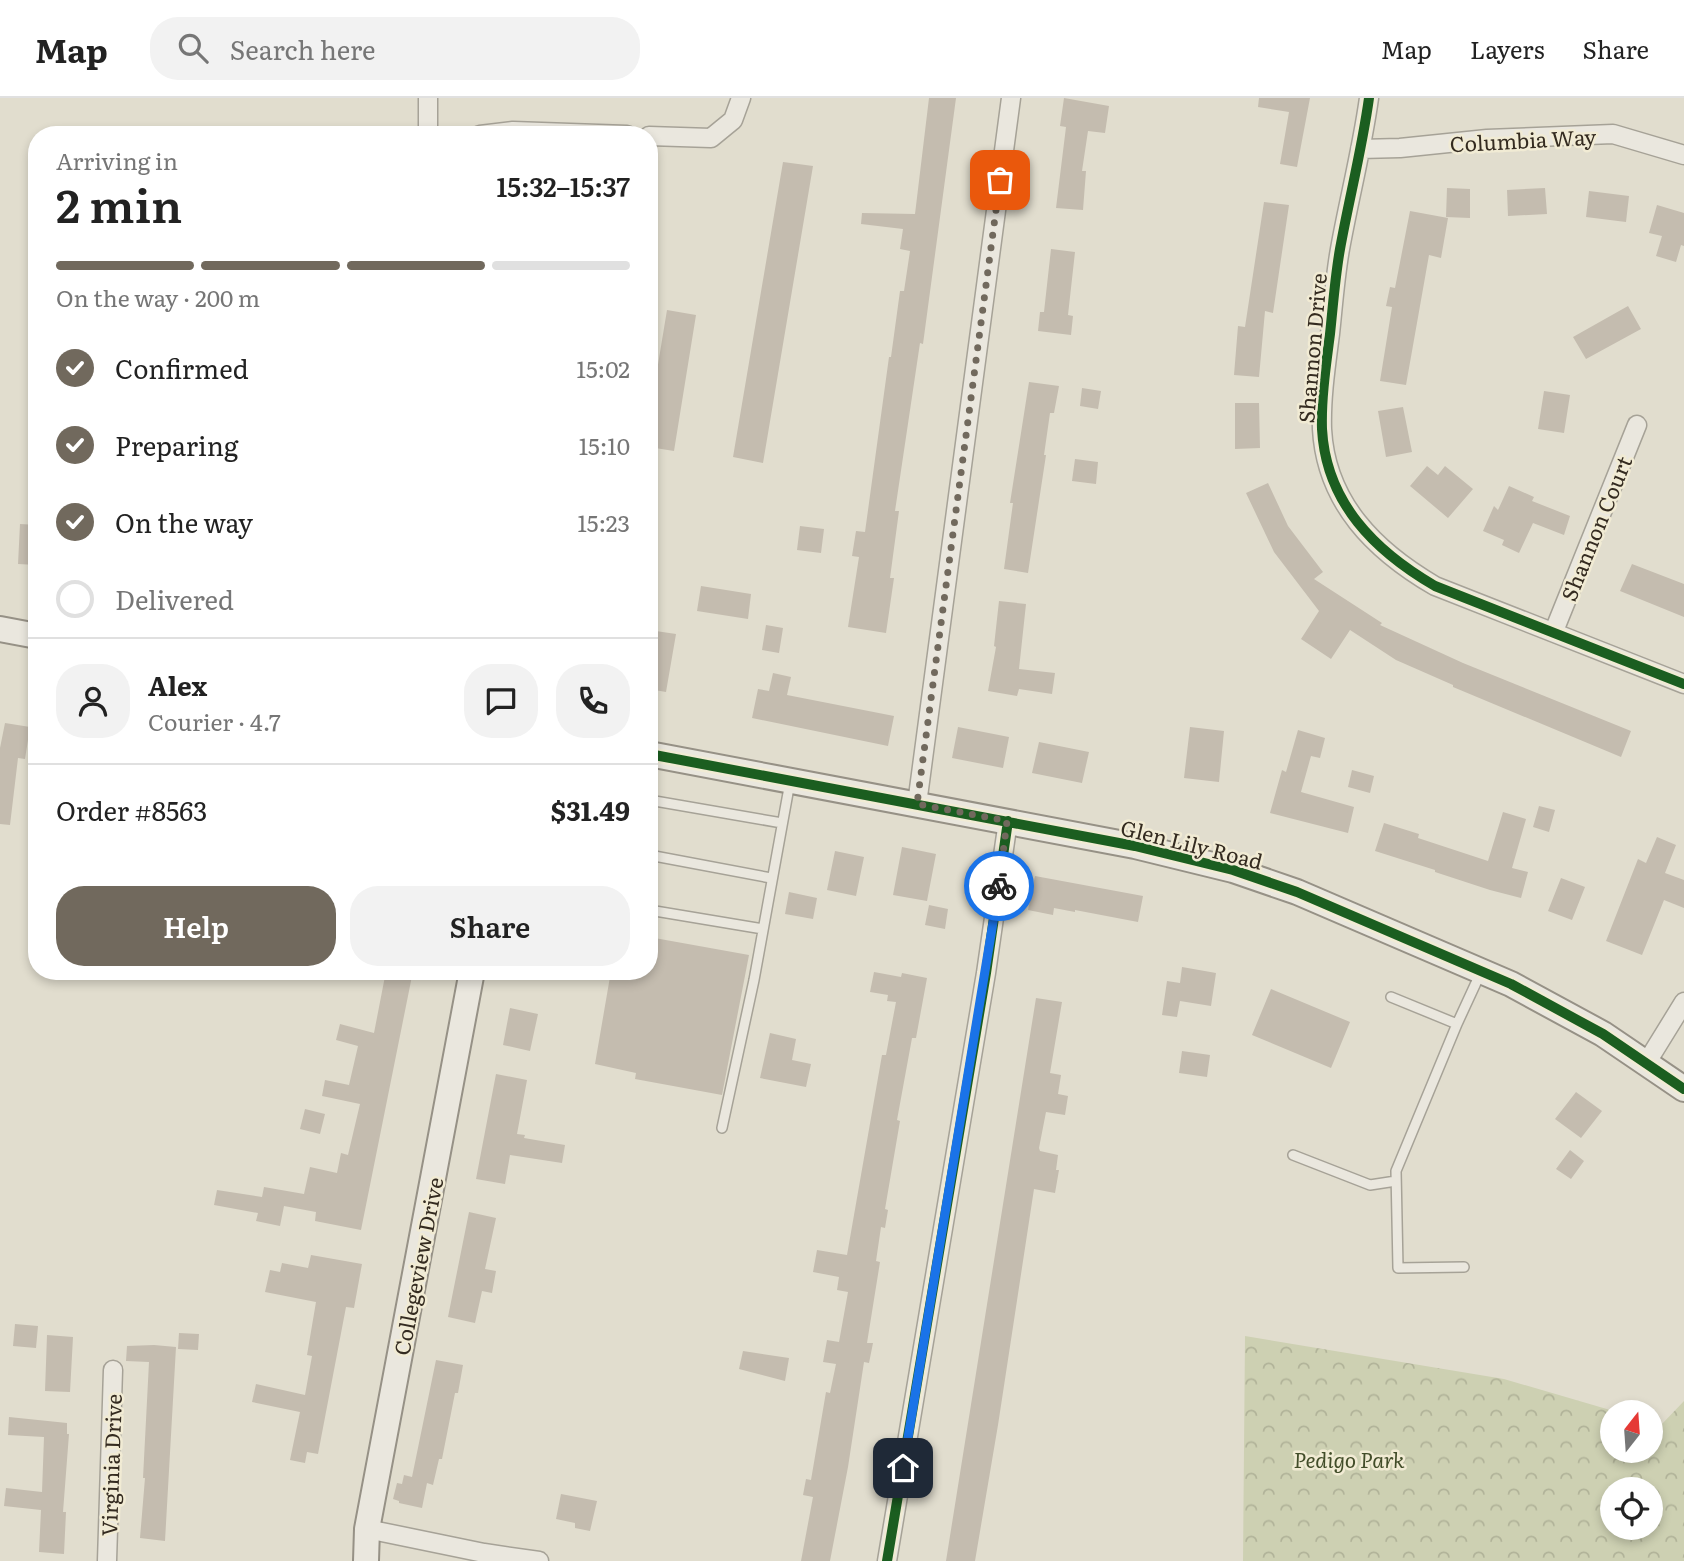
<!DOCTYPE html>
<html lang="en">
<head>
<meta charset="utf-8">
<style>
	:root { --surface:#fff; --page:#f2f2f2; --text:#222; --muted:#767676; --line:#e0e0e0; --accent:#71695d }
	body { margin:0; font-family:Literata,serif; background:var(--page); color:var(--text); height:100vh; display:flex; flex-direction:column; font-size:26px; white-space:nowrap }
	* { box-sizing:border-box; margin:0 }
	p { font-size:23px; color:var(--muted) }
	.icon { flex:none; width:38px; height:38px; fill:none; stroke:currentColor; stroke-width:2; stroke-linecap:round; stroke-linejoin:round }
	.map { position:relative; flex:1; overflow:hidden }
	.drawer { position:absolute; left:28px; top:28px; width:630px; height:854px; display:flex; flex-direction:column; background:var(--surface); border-radius:28px; box-shadow:0 4px 10px #0003 }
	.drawer>* { flex:none }
	.needle { width:46px; rotate:17deg }
	.tools { position:absolute; left:1600px; top:1302px; display:grid; gap:14px }
	.tools a { display:grid; place-items:center; width:63px; height:63px; border-radius:50%; background:var(--surface); box-shadow:0 4px 10px #0003; font-size:35px }
	.pin { position:absolute; display:grid; place-items:center; width:60px; height:60px; color:#fff; margin:-30px; border-radius:14px; box-shadow:0 4px 10px #0006 }
	.courier { position:absolute; display:grid; place-items:center; width:70px; height:70px; margin:-35px; border:5px solid #1a73e8; border-radius:50%; background:#fff; color:#222; box-shadow:0 2px 9px #0007 }
	.overview em { font-style:normal; font-weight:600 }
	.overview div { display:flex; flex-direction:column-reverse }
	.overview { display:flex; align-items:center; justify-content:space-between; height:119px; padding:0 28px }
	h1 { font-size:46px; font-weight:600; line-height:52px }
	.bar { display:grid; grid-template-columns:repeat(4,1fr); gap:10px 7px; align-content:center; height:84px; padding:0 28px }
	.bar i { height:9px; border-radius:5px; background:var(--line) }
	.bar .active { background:var(--accent) }
	.bar p { grid-column:span 4 }
	.line { display:flex; align-items:center; gap:18px; padding:0 28px; border-top:2px solid var(--line) }
	.line div { flex:1 }
	.round { display:grid; place-items:center; flex:none; width:74px; height:74px; border-radius:28px; background:var(--page) }
	ol { padding:0 28px; list-style:none }
	li { display:flex; align-items:center; gap:21px; height:77px }
	li p { margin-inline-start:auto }
	li .icon { padding:7px; border-radius:50%; background:var(--accent); color:#fff; stroke-width:4 }
	li:last-child { color:var(--muted) }
	li i { width:38px; height:38px; border:4px solid var(--line); border-radius:50% }
	.button { display:flex; gap:14px; margin-top:auto; padding:14px 28px }
	.button a { flex:1; height:80px; border-radius:28px; background:var(--accent); color:#fff; font-size:28px; font-weight:600; line-height:80px; text-align:center }
	.button a+a { background:var(--page); color:var(--text) }
	header { display:flex; align-items:center; gap:42px; box-sizing:border-box; height:98px; padding:0 35px; background:var(--surface); border-bottom:2px solid var(--line) }
	header strong { font-size:33px }
	nav { display:flex; gap:38px; margin-inline-start:auto; font-size:24px }
	.search { width:490px; height:63px; background:var(--page); display:flex; align-items:center; gap:18px; box-sizing:border-box; padding:0 24px; border-radius:28px; color:var(--muted); font-size:26px }
	.map>svg:first-child { display:block }
	.park { fill:url(#park-crowns); fill-rule:evenodd }
	.building { fill:#c4bcaf }
	.lines { fill:none; stroke-linecap:round; stroke-linejoin:round }
	.lane-casing { stroke:#a6a297; stroke-width:12 }
	.street-casing { stroke:#a6a297; stroke-width:21 }
	.secondary-casing { stroke:#969186; stroke-width:28 }
	.lane { stroke:#eae7de; stroke-width:9 }
	.street { stroke:#eae7de; stroke-width:18 }
	.secondary { stroke:#eae7de; stroke-width:24 }
	.cycleway-casing { stroke:#f1ebd4; stroke-width:15 }
	.cycleway { stroke:#1b5e20; stroke-width:10 }
	.done { stroke:#71695d; stroke-width:7; stroke-dasharray:0 12.6 }
	.route { stroke:#1a73e8; stroke-width:9 }
	.labels { text-anchor:middle; dominant-baseline:central; stroke-width:5; stroke-linejoin:round; paint-order:stroke }
	.street-label { font-size:21px; fill:#342b20; stroke:#f1ebd4 }
	.park-label { font-size:21px; font-style:italic; fill:#424d29; stroke:#f1ebd4 }
</style>
</head>
<body>
<header>
<strong>Map</strong>
<div class="search"><svg class="icon" aria-label="search" viewBox="0 0 24 24"><circle cx="10" cy="10" r="6"/><path d="M15 15l6 6"/></svg>Search here</div>
<nav><a>Map</a><a>Layers</a><a>Share</a></nav>
</header>
<div class="map">
<svg width="1684" height="1463" viewBox="0 0 1684 1463">
	<defs>
		<pattern id="park-crowns" width="20" height="18" patternUnits="userSpaceOnUse" patternTransform="scale(1.75)"><rect width="20" height="18" fill="#cdd0b2"/><path d="M2 6a3 3 0 1 1 6 0M12 15a3 3 0 1 1 6 0" fill="none" stroke="#b1b399"/></pattern>
	</defs>
	<rect width="100%" height="100%" fill="#e1ddce"/>
	<path class="park" d="M1245,1238L1504,1281L1617,1314H1612V1353H1650V1324L1661,1327L1684,1303V1463H1243ZM1612,1391H1650V1430H1612Z"/>
	<path class="building" d="M929,0H956L923,246L920,245L895,413H899L890,480H894L886,535L848,529L859,459L852,458L856,433L865,434L889,259H891L900,193H904L910,153L900,151L903,131L861,126L862,115L915,116Z
		M1064,0L1109,8L1105,35L1088,33L1082,73H1086L1083,112L1056,110L1066,29L1060,28Z
		M1259,0H1310L1297,69L1280,66L1289,14L1258,9Z
		M783,64L813,68L763,365L733,359Z
		M1447,90L1470,91V120L1446,119Z
		M1545,90L1547,116L1508,118L1507,92Z
		M1589,93L1629,98L1626,124L1586,119Z
		M1264,104L1289,107L1273,215L1265,213L1259,279L1234,277L1238,228L1245,229Z
		M1657,107L1684,115V148L1681,147L1676,164L1656,158L1662,138L1649,135Z
		M1410,113L1448,120L1441,160L1429,157L1406,287L1380,283L1392,209L1386,208L1390,189L1395,190Z
		M1051,151L1075,154L1068,217L1073,218L1071,237L1038,233L1040,214H1044Z
		M1628,208L1641,231L1586,261L1573,239Z
		M667,212L696,217L674,353L649,349V321Z
		M1029,284L1059,288L1054,315H1050L1044,357H1046L1028,475L1004,471L1013,405H1010Z
		M1082,290L1101,293L1098,311L1080,308Z
		M1544,293L1570,297L1564,335L1538,331Z
		M1235,305H1259L1260,350L1235,351Z
		M1403,309L1412,354L1386,359L1378,313Z
		M1075,361L1098,364L1096,386L1072,383Z
		M1427,368L1438,377L1445,368L1473,391L1448,420L1410,388Z
		M1268,385L1288,428L1323,474L1314,481L1382,525L1380,527L1463,565L1631,633L1621,659L1453,589V587L1396,562L1350,532L1331,561L1301,541L1319,513L1274,454L1246,395Z
		M1509,388L1534,399L1532,403L1570,418L1564,437L1533,425L1519,455L1502,447L1504,442L1483,433L1494,408L1498,412Z
		M20,426L37,427V467L18,466Z
		M800,428L824,431L821,455L797,452Z
		M1632,466L1684,486V519L1620,493Z
		M701,488L751,496L748,521L697,513Z
		M999,503L1026,506L1019,571L1055,575L1052,596L1019,591L1017,598L988,593L996,549L994,548Z
		M766,527L783,530L779,555L762,552Z
		M649,532L676,536L666,594L649,591Z
		M773,575L791,579L787,597L894,618L888,648L752,620L758,591L769,593Z
		M5,625L30,629L25,661L18,660L10,727L0,726V650Z
		M958,629L1009,639L1003,670L952,660Z
		M1190,629L1224,633L1219,684L1184,680Z
		M1298,632L1325,640L1320,660L1311,658L1301,694L1354,709L1348,735L1270,715L1282,672L1286,674Z
		M1039,644L1089,654L1082,685L1032,675Z
		M1352,672L1374,678L1370,695L1348,689Z
		M1539,708L1555,712L1549,734L1533,729Z
		M1503,714L1526,721L1512,770L1528,774L1521,800L1490,792L1435,774V772L1375,753L1384,725L1419,736L1418,740L1488,763Z
		M1657,739L1676,747L1665,775L1684,782V810L1664,802L1642,857L1606,843L1638,761L1646,765Z
		M902,749L936,756L927,803L893,797Z
		M835,753L864,759L856,798L827,792Z
		M1035,778L1143,798L1138,824L1075,812V814L1054,810L1053,817L1028,812Z
		M1561,780L1585,789L1572,822L1548,813Z
		M789,794L817,800L813,821L785,816Z
		M929,807L948,811L945,831L925,827Z
		M649,839L749,857L722,997L635,981L636,975L595,966L611,873H649Z
		M1182,869L1216,875L1211,908L1180,903L1177,919L1162,917L1167,883L1180,885Z
		M386,873H413L361,1132L315,1123L316,1114L284,1108L280,1128L256,1123L258,1115L214,1107L217,1092L262,1099L264,1089L304,1096L310,1069L337,1075L341,1055L348,1057L360,1006L322,998L325,982L349,987L358,948L336,942L340,926L374,935Z
		M874,874L901,879L902,875L927,880L916,940H912L897,1022L900,1023L885,1111L888,1112L885,1130L881,1129L876,1163L880,1164L867,1245H873L869,1265L864,1264L848,1369L830,1463H801L813,1399L803,1397L806,1381L811,1382L826,1294L830,1295L836,1266L823,1264L827,1242L839,1244L848,1194L837,1192L839,1179L813,1174L817,1152L847,1157L882,957H886L896,904L887,903L888,897L870,894Z
		M1271,891L1350,924L1331,970L1252,937Z
		M1036,900L1062,904L1050,975L1061,977L1058,996L1068,998L1065,1017L1046,1014L1039,1050L1040,1053L1058,1057L1056,1072H1059L1055,1095L1034,1091L998,1327L975,1463H946Z
		M510,910L538,916L530,953L503,947Z
		M770,935L796,941L792,962L811,966L806,989L760,980Z
		M1182,953L1210,957L1207,979L1179,975Z
		M496,976L527,982L517,1036L525,1037L524,1040L565,1047L562,1065L510,1057L505,1086L476,1081Z
		M1576,994L1602,1013L1581,1040L1555,1021Z
		M305,1011L325,1016L320,1036L300,1031Z
		M1570,1052L1584,1063L1571,1081L1556,1071Z
		M469,1114L496,1120L485,1171L496,1173L492,1195L482,1193L475,1225L448,1219Z
		M311,1157L362,1166L354,1210L346,1209L318,1356L307,1354L305,1365L290,1362L300,1314L252,1304L256,1286L305,1297L312,1258L307,1257L316,1204L265,1194L270,1172L280,1174L282,1165L308,1170Z
		M15,1226L38,1228L36,1250L13,1248Z
		M179,1235L199,1236L198,1252L178,1251Z
		M47,1237L73,1239L70,1294L45,1293Z
		M154,1247L176,1249L165,1443L140,1440L145,1380H143L149,1264L126,1263L127,1248Z
		M743,1253L789,1260L785,1283L739,1271Z
		M436,1262L463,1267L458,1295H455L442,1361H439L433,1387L427,1385L422,1410L399,1405V1403L393,1401L397,1385L402,1386L404,1377L412,1379Z
		M9,1319L67,1325V1336H69L63,1414H66L64,1456L39,1454L41,1412L4,1408L6,1390L42,1394L44,1339L8,1337Z
		M561,1396L597,1403L590,1433L575,1430V1425L556,1421Z"/>
	<g class="lines">
		<defs>
			<path id="lane" d="M649,702L782,725
				M649,757L771,780
				M649,812L763,831
				M1391,899L1457,926
				M722,1030L754,882L790,684
				M1293,1057L1370,1087L1396,1083
				M1464,1169L1398,1170L1396,1073L1457,926L1481,874"/>
			<path id="street" d="M1369,0C1362,51 1349,101 1340,151C1335,179 1333,208 1330,236C1326,267 1321,300 1322,331C1326,405 1375,453 1435,488L1684,586
				M428,37V0
				M480,37L513,33L627,37
				M649,38L711,40L733,22L741,0
				M1360,51L1400,50L1487,41L1613,36L1684,57
				M1554,533L1637,327
				M917,706L1011,0
				M1647,964L1684,904
				M367,1431L484,1455L539,1463
				M107,1463L113,1272
				M887,1463L986,875L1008,723"/>
			<path id="secondary" d="M0,531L37,538
				M649,656L1135,748L1233,772L1297,794L1511,886L1603,936L1684,991
				M366,1463L367,1431L472,873"/>
		</defs>
		<use href="#lane" class="lane-casing"/>
		<use href="#street" class="street-casing"/>
		<use href="#secondary" class="secondary-casing"/>
		<use href="#lane" class="lane"/>
		<use href="#street" class="street"/>
		<use href="#secondary" class="secondary"/>
		<defs>
			<path id="cycleway" d="M1369,0C1362,51 1349,101 1340,151C1335,179 1333,208 1330,236C1326,267 1321,300 1322,331C1326,405 1375,453 1435,488L1684,586
				M649,656L1135,748L1233,772L1297,794L1511,886L1603,936L1684,991
				M887,1463L986,875L1008,723"/>
		</defs>
		<use href="#cycleway" class="cycleway-casing"/>
		<use href="#cycleway" class="cycleway"/>
	</g>
	<g class="lines">
		<path class="done" d="M999,788L1007,723L917,706L1000,82"/>
		<path class="route" d="M903,1370L999,788"/>
	</g>
	<g class="labels">
		<g class="street-label">
			<text transform="translate(1523 41) rotate(-3)">Columbia Way</text>
			<text transform="translate(1311 250) rotate(-85)">Shannon Drive</text>
			<text transform="translate(1595 430) rotate(-68)">Shannon Court</text>
			<text transform="translate(1192 745) rotate(14)">Glen Lily Road</text>
			<text transform="translate(417 1168) rotate(-79)">Collegeview Drive</text>
			<text transform="translate(110 1367) rotate(-88)">Virginia Drive</text>
		</g>
		<g class="park-label">
			<text x="1349" y="1360">Pedigo Park</text>
		</g>
	</g>
</svg>
<div class="tools">
<a><svg class="needle" viewBox="-14 -14 28 28"><path d="M0-13l5 13h-10z" fill="#e53935"/><path d="M0 13l5-13h-10z" fill="#767676"/></svg></a>
<a><svg class="icon" aria-label="locate" viewBox="0 0 24 24"><circle cx="12" cy="12" r="6"/><path d="M12 2v4M12 18v4M2 12h4M18 12h4"/></svg></a>
</div>
<div class="pin" style="left:1000px;top:82px;background:#ea580c"><svg class="icon" aria-label="bag" viewBox="0 0 24 24"><path d="M5 8h14l-1 12H6zM9 8a3 3 0 0 1 6 0"/></svg></div>
<div class="pin" style="left:903px;top:1370px;background:#1f2937"><svg class="icon" aria-label="home" viewBox="0 0 24 24"><path d="M3 11l9-7 9 7M6 9v11h12V9"/></svg></div>
<div class="courier" style="left:999px;top:788px"><svg class="icon" aria-label="bike" viewBox="0 0 24 24"><circle cx="6" cy="16" r="4"/><circle cx="18" cy="16" r="4"/><path d="M6 16l4-8h5l3 8M10 8l3 8H6M13 5h3"/></svg></div>
<section class="drawer">
<div class="overview"><div><h1>2 min</h1><p>Arriving in</p></div><em>15:32–15:37</em></div>
<div class="bar"><i class="active"></i><i class="active"></i><i class="active"></i><i></i><p>On the way · 200 m</p></div>
<ol>
<li><svg class="icon" aria-label="check" viewBox="0 0 24 24"><path d="M5 12l5 5 9-10"/></svg>Confirmed<p>15:02</p></li>
<li><svg class="icon" aria-label="check" viewBox="0 0 24 24"><path d="M5 12l5 5 9-10"/></svg>Preparing<p>15:10</p></li>
<li><svg class="icon" aria-label="check" viewBox="0 0 24 24"><path d="M5 12l5 5 9-10"/></svg>On the way<p>15:23</p></li>
<li><i></i>Delivered</li>
</ol>
<div class="line" style="height:126px"><a class="round"><svg class="icon" aria-label="person" viewBox="0 0 24 24"><circle cx="12" cy="8" r="4"/><path d="M4 21q1-7 8-7t8 7"/></svg></a><div><b>Alex</b><p>Courier · 4.7</p></div><a class="round"><svg class="icon" aria-label="chat" viewBox="0 0 24 24"><path d="M4 5h16v11H9l-5 4z"/></svg></a><a class="round"><svg class="icon" aria-label="phone" viewBox="0 0 24 24"><path d="M5 4h4l2 5-3 2q2 4 5 5l2-3 5 2v4C11 20 4 13 5 4z"/></svg></a></div>
<div class="line" style="height:91px"><div>Order #8563</div><b>$31.49</b></div>
<div class="button"><a>Help</a><a>Share</a></div>
</section>
</div>
</body>
</html>
